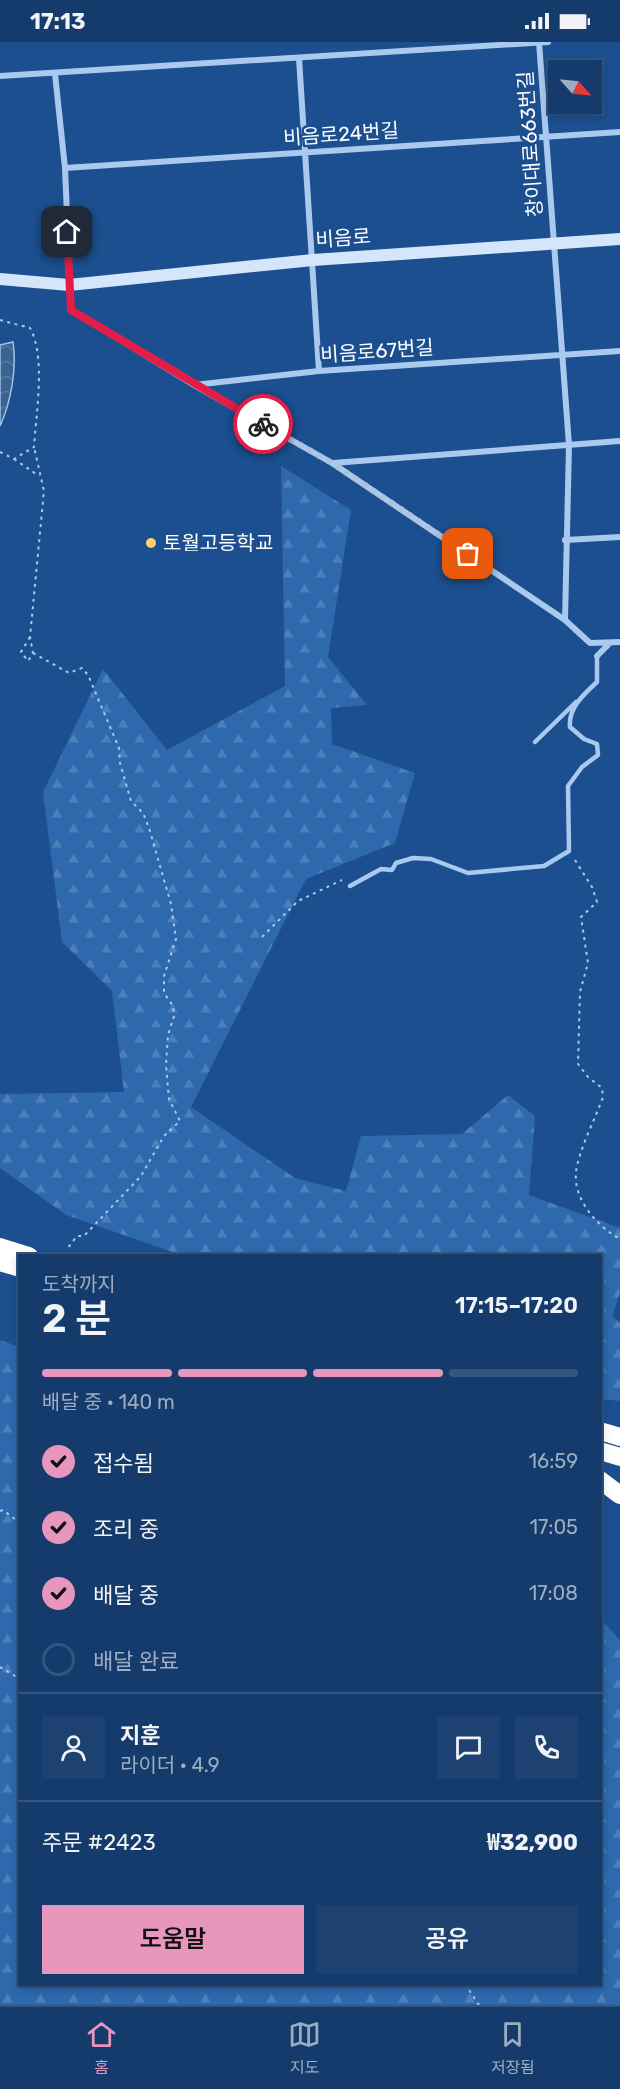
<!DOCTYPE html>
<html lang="ko">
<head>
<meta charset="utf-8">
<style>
	:root { --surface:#143b6b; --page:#1d4271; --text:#f1f3f6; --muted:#9dadc1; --line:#33557e; --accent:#e797bd }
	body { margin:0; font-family:Rubik,"Noto Sans KR",sans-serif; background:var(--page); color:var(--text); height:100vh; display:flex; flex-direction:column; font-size:22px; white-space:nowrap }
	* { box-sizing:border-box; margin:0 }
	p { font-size:20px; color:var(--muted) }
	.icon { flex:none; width:33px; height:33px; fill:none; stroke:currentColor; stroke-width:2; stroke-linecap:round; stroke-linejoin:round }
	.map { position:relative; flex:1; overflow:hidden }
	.drawer { position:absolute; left:18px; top:1212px; width:584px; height:732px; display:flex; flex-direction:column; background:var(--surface); border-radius:0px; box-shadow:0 3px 9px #0003,0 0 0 2px var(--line) }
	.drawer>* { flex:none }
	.needle { width:39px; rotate:117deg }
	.fabs { position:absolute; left:548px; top:18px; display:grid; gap:12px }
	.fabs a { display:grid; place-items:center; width:54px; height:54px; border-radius:0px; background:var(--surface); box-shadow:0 3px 9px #0003,0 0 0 2px var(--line); font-size:30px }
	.pin { position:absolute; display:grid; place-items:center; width:51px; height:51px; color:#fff; margin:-26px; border-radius:12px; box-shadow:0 3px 9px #0006 }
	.courier { position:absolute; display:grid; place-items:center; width:60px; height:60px; margin:-30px; border:4px solid #e11d48; border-radius:50%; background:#fff; color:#222; box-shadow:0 2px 8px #0007 }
	.overview em { font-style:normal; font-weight:600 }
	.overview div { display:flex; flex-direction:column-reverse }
	.overview { display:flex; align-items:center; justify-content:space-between; height:102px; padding:0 24px }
	h1 { font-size:39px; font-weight:600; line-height:45px }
	.bar { display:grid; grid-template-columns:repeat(4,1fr); gap:9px 6px; align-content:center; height:72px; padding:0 24px }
	.bar i { height:8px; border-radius:4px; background:var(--line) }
	.bar .selected { background:var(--accent) }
	.bar p { grid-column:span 4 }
	.line { display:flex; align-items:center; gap:15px; padding:0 24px; border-top:2px solid var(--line) }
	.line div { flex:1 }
	.round { display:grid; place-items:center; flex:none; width:63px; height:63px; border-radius:0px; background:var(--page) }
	ol { padding:0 24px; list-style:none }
	li { display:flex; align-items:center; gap:18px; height:66px }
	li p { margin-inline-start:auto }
	li .icon { padding:6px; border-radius:50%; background:var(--accent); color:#111; stroke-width:4 }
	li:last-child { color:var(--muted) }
	li i { width:33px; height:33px; border:3px solid var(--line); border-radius:50% }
	.button { display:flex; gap:12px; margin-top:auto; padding:12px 24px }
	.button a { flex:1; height:69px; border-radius:0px; background:var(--accent); color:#111; font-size:24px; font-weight:600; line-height:69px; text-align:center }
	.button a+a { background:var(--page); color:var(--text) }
	.status { display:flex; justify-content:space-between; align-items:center; height:42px; padding:0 30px; background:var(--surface); direction:ltr }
	.status svg { height:16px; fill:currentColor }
	.dock { display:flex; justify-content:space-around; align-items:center; height:84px; border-top:2px solid var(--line); background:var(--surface); font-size:16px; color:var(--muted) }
	.dock a { display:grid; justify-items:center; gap:3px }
	.dock .selected { color:var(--accent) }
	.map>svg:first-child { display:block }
	.forest { fill:url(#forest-firs) }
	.water { fill:url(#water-waves); stroke:#9cc4f0; stroke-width:1.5 }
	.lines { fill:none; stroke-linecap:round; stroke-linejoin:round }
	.path { stroke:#a9c9ee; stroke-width:2; stroke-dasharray:3 4.5; stroke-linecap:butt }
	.lane { stroke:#a9c9ee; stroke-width:4.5 }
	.street { stroke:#a9c9ee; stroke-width:6 }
	.secondary { stroke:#d6e6fa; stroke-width:12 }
	.highway { stroke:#fff; stroke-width:18 }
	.done { stroke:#afc1d8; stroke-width:6; stroke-dasharray:0 10.8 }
	.route { stroke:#e11d48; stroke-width:8 }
	.poi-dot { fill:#ffd166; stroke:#1b4f8f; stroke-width:2 }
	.labels { text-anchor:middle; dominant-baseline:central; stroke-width:5; stroke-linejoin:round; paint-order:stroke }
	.street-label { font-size:20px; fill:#fff; stroke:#1b4f8f }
	.poi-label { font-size:20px; fill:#fff; stroke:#1b4f8f; text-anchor:start }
</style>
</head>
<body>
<div class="status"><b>17:13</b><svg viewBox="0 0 49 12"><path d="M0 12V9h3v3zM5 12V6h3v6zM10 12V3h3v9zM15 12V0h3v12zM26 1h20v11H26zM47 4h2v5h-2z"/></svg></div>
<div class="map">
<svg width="620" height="1963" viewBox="0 0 620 1963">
	<defs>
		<pattern id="forest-firs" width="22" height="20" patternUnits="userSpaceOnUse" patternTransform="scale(1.5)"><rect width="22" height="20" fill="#2e69ad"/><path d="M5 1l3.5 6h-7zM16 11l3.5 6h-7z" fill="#4d80b9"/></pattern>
		<pattern id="water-waves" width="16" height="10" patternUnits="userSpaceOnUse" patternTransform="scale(1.5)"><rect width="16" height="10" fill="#3c6290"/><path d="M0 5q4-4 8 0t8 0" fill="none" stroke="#597aa1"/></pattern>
	</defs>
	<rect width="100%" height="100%" fill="#1b4f8f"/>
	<path class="forest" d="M281,424L351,468L328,615L367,663L331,666L332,702L415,731L395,801L306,837L191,1065L295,1136L346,1149L361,1094L462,1092L508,1053L535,1074L529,1153L620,1186V1251L612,1274L620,1281V1359L600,1357V1214L181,1213L66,1173L0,1126V1052L124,1050L112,949L62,900L43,750L103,627L167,708L285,644Z
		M0,1298L20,1305V1942H600V1576L620,1598V1963H0Z"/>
	<path class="water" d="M13,300C17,326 11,360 0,384V303Z"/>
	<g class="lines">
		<path class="path" d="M0,278L30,286C46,314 36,372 34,405L14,417L0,410
			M14,417L39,434
			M30,595L21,610L28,619L33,611L30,595L44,449L34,405
			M33,611L69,631L82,626L88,633L119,706L120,721L131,759L143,771L149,786L171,862L176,897L164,934V951L173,964L174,974L168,993L166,1023L169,1057L180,1079L164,1094L141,1134L84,1194H77L67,1207
			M575,818L592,845L597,860L581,875L588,921L580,950L578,1022L588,1035L602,1046L603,1055C596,1075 578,1110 576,1130C573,1158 598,1185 620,1197
			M262,895L298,859L342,838
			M0,1469L3,1468L20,1481
			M0,1625L20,1637
			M465,1942L479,1963"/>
		<path class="lane" d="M535,700L576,660
			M350,844L381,827L392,828L396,821L413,816L431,817L468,831L544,824L569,809L568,744L582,725L598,713L597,702L584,697L570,685C568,666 584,652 597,640V614"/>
		<path class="street" d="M539,0L569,403L565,578
			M299,16L319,329
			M55,32L65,126L71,268L194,343L332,421L565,578L590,601L620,600
			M0,34L548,0
			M65,126L620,90
			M194,343L319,329L620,309
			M333,421L620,399
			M565,498L620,495
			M597,614L610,601"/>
		<path class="secondary" d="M0,237L69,243L313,218L620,197"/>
		<path class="highway" d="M0,1205L29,1214
			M0,1220L20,1226
			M600,1389L620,1395
			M600,1409L620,1415
			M600,1438L620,1453"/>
	</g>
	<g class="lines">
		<path class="done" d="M263,382L332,421L468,512"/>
		<path class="route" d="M67,190L71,268L263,382"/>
	</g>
	<circle class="poi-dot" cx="151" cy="501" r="6"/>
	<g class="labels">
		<g class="street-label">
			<text transform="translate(341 92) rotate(-4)">비음로24번길</text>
			<text transform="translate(530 102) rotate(-94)">창이대로663번길</text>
			<text transform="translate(343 196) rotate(-4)">비음로</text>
			<text transform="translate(377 309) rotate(-4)">비음로67번길</text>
		</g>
		<g class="poi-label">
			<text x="163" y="501">토월고등학교</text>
		</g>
	</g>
</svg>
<div class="fabs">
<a><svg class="needle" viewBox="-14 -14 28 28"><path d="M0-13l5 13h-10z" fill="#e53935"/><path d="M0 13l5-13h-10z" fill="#9dadc1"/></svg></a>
</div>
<div class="pin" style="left:468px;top:512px;background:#ea580c"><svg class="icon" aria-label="bag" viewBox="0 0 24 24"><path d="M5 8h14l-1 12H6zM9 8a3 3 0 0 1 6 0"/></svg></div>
<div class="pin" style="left:67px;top:190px;background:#1f2937"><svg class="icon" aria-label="home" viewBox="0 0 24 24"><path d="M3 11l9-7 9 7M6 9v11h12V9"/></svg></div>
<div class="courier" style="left:263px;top:382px"><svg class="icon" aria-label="bike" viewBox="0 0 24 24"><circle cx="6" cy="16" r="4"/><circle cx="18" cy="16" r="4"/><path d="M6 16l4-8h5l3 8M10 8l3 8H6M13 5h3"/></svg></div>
<section class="drawer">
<div class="overview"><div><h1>2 분</h1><p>도착까지</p></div><em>17:15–17:20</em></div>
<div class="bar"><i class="selected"></i><i class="selected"></i><i class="selected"></i><i></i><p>배달 중 · 140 m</p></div>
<ol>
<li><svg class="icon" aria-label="check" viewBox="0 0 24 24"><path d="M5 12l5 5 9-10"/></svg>접수됨<p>16:59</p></li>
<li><svg class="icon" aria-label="check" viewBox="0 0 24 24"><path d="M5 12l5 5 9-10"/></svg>조리 중<p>17:05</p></li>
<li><svg class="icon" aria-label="check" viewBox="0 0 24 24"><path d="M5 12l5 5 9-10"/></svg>배달 중<p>17:08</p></li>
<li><i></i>배달 완료</li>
</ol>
<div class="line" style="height:108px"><a class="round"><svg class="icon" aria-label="person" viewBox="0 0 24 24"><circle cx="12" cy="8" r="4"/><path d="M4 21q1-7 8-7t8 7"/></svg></a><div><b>지훈</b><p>라이더 · 4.9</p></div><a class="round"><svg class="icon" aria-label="chat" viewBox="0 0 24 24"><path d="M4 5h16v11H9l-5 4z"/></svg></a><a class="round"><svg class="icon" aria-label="phone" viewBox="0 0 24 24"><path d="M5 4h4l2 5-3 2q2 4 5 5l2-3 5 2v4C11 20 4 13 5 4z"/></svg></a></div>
<div class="line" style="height:78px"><div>주문 #2423</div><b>₩32,900</b></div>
<div class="button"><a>도움말</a><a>공유</a></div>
</section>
</div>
<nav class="dock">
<a class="selected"><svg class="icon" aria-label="home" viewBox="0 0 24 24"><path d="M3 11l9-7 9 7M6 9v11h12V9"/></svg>홈</a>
<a><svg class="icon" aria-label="map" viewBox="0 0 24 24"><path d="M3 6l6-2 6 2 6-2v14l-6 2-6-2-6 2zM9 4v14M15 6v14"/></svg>지도</a>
<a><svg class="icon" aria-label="saved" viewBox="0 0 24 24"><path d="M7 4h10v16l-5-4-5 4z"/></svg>저장됨</a>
</nav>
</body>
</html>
